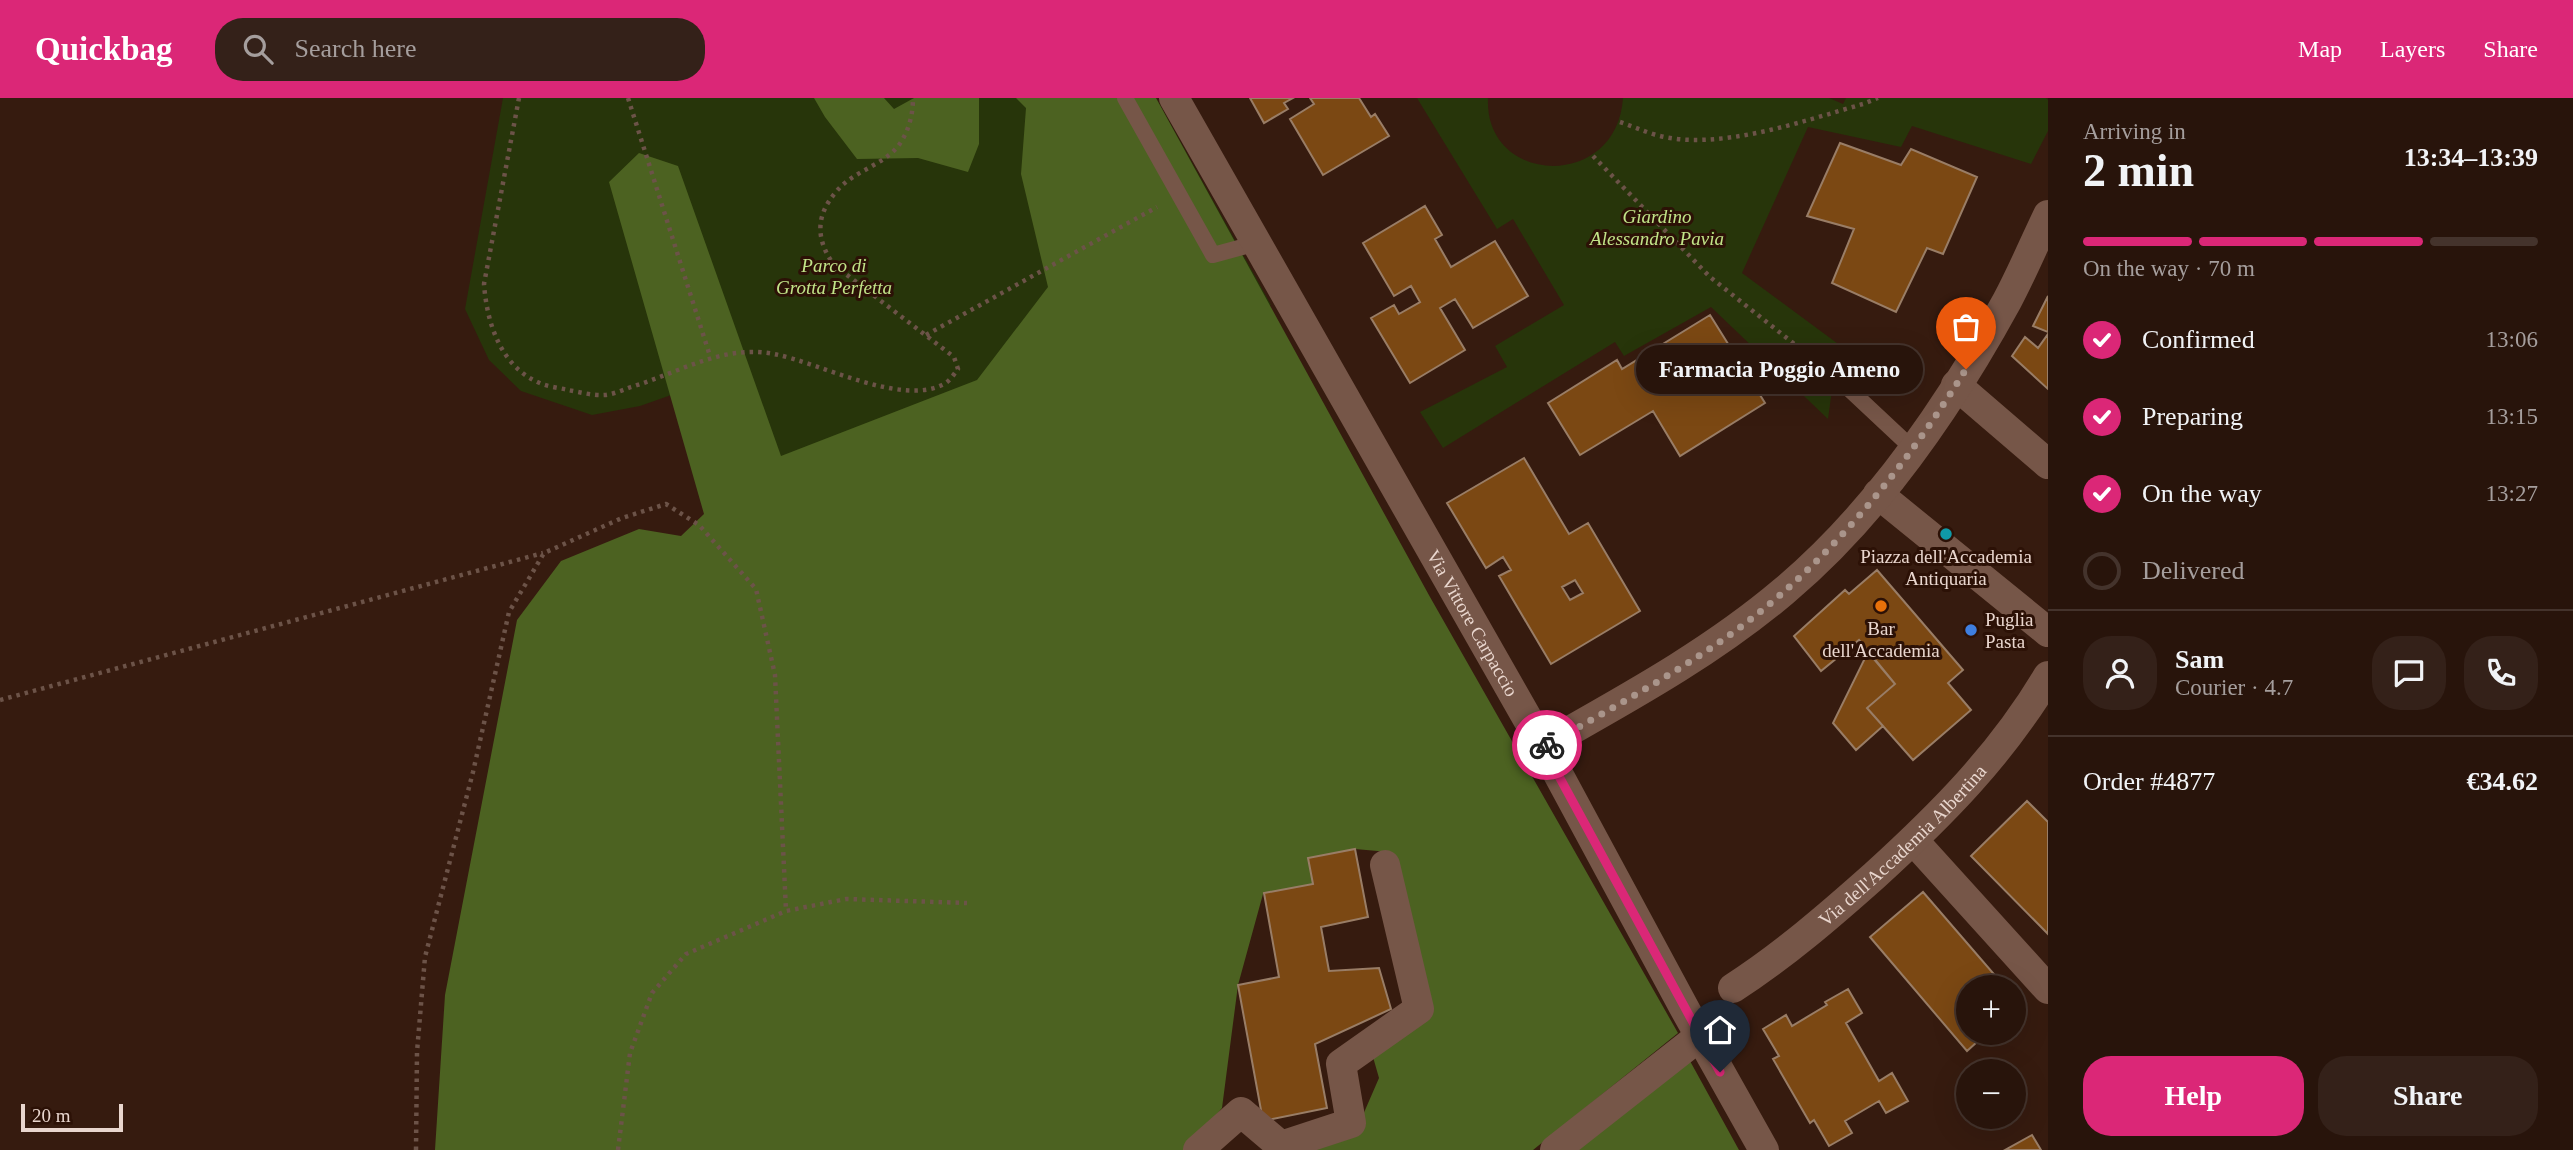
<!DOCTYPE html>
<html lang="en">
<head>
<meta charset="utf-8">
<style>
	:root { --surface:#28140b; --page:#342119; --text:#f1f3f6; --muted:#a59e9d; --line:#44332c; --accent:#db2777 }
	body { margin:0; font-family:Georgia,serif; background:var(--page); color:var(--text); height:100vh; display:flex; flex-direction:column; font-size:26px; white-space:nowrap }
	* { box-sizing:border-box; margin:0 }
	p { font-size:23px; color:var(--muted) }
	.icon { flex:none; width:38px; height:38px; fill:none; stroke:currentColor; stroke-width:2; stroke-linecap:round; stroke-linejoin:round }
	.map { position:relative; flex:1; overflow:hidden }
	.sheet { display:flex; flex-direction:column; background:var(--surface); width:525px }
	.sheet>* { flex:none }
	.buttons { position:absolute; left:1956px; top:877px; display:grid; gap:14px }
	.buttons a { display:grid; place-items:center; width:70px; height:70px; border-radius:50%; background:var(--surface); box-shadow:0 7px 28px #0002,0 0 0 2px var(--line); font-size:35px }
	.scale { position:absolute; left:21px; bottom:18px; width:102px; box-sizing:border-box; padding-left:7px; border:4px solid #e9d6ce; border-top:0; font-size:19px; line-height:24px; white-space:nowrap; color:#e9d6ce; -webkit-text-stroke:5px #2c1106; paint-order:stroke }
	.pin { position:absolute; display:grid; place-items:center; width:60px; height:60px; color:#fff; margin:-72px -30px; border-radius:50% 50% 50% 0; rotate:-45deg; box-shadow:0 0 7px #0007 }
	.pin .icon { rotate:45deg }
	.courier { position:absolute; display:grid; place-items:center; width:70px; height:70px; margin:-35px; border:5px solid #db2777; border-radius:50%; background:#fff; color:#222; box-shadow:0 2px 9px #0007 }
	.bubble { position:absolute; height:49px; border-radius:24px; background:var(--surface); box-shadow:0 7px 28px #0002,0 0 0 2px var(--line); font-size:23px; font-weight:700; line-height:49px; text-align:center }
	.overview em { font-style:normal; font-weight:700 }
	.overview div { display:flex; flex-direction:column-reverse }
	.overview { display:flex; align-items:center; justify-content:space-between; height:119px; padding:0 35px }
	h1 { font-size:46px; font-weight:700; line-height:52px }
	.bar { display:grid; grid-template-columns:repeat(4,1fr); gap:10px 7px; align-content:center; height:84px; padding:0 35px }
	.bar i { height:9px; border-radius:5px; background:var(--line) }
	.bar .on { background:var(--accent) }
	.bar p { grid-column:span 4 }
	.line { display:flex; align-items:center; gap:18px; padding:0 35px; border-top:2px solid var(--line) }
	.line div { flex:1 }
	.round { display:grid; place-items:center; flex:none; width:74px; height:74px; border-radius:28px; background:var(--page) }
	ol { padding:0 35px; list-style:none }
	li { display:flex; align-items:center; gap:21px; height:77px }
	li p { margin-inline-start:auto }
	li .icon { padding:7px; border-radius:50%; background:var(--accent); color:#fff; stroke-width:4 }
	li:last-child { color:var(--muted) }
	li i { width:38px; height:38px; border:4px solid var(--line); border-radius:50% }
	.primary-button { display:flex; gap:14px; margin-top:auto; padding:14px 35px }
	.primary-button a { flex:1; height:80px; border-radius:28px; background:var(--accent); color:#fff; font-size:28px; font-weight:700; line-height:80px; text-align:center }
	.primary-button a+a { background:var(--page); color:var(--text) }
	header { display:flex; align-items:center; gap:42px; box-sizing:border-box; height:98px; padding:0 35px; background:var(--accent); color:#fff }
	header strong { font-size:33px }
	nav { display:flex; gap:38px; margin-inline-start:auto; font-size:24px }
	.search { width:490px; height:63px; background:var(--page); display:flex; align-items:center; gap:18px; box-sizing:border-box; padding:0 24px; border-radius:28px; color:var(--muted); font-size:26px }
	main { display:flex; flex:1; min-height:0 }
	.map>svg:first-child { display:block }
	.green { fill:#27350a }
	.forest { fill:#4c6221 }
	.building { fill:#7b4813; stroke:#997d66; stroke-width:2; fill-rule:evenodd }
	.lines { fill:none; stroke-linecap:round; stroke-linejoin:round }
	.path { stroke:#6c5348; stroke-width:4.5; stroke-dasharray:3.5 5; stroke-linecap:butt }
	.service { stroke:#765648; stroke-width:16 }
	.minor { stroke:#765648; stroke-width:30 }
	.done { stroke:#aa958b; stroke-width:7; stroke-dasharray:0 12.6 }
	.route { stroke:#db2777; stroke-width:9 }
	.culture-dot { fill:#0f9aa8; stroke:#2c1106; stroke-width:2.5 }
	.food-dot { fill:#e8710a; stroke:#2c1106; stroke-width:2.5 }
	.shop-dot { fill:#3f7fe0; stroke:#2c1106; stroke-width:2.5 }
	.labels { text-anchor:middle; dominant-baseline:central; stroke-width:6; stroke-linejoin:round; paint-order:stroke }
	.park-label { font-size:19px; font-style:italic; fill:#c1e488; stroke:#2c1106 }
	.poi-label { font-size:19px; fill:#e9d6ce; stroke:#2c1106 }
	.street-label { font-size:19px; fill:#e9d6ce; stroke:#2c1106 }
</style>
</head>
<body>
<header>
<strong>Quickbag</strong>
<div class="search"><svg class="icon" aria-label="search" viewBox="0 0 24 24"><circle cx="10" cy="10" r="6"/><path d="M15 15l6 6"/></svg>Search here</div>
<nav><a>Map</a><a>Layers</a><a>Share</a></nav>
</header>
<main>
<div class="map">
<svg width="2048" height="1052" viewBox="0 0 2048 1052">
	<rect width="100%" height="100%" fill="#361b0f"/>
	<path class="green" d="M503,0H1156L1271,207L755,383L694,289L640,308L592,317L521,293L489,262L465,211Z
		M1417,0H1488C1484,88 1617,93 1623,0H1829L1843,6L1846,0H2046L2048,2V33L2031,66L1912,28L1901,49L1808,29L1742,175L1849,254L1834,277L1828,321L1711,209L1624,258L1615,244L1443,350L1420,314L1507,269L1495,248L1564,207L1513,121L1497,131Z"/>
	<path class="forest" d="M814,0H884L894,11L914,0H979V46L968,74L918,60L857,61L825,19Z
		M1016,0H1156L1430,499L1678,935L1533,1052H1282L1356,1033L1379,980L1371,952L1427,909L1389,754L1355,751L1308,760L1313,786L1263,796L1238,887L1222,1010L1187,1052H435L445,897L517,522L561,463L639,431L681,438L704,416L609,84L639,55L678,68L781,358L977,282L1048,189L1021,76L1026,10Z
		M1690,963L1739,1052H1574Z"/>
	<path class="building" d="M1250,0H1293L1284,5L1288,11L1264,25Z
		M1310,0H1359L1371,19L1375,16L1389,38L1323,77L1290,21L1314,6Z
		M1840,45L1901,67L1911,51L1977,79L1943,156L1927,150L1896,214L1832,185L1854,131L1807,118Z
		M1425,108L1442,137L1435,141L1451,169L1495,143L1528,198L1473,230L1455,201L1440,210L1465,252L1410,285L1371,220L1394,207L1399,216L1420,204L1411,188L1394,198L1363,145Z
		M2048,198V234L2033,228Z
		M1710,217L1765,305L1680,358L1653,313L1580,357L1548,305L1617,262L1622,271ZM1697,274L1704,284L1690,293L1684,282Z
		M2048,236V291L2012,258L2025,239L2038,250Z
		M1524,360L1569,436L1588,425L1640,513L1551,566L1499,478L1511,472L1503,459L1486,470L1447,405ZM1575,482L1583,495L1570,502L1562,489Z
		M1877,472L1963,572L1948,585L1971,612L1913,662L1867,610L1895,586L1859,542L1821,573L1794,538L1845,492L1849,496Z
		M1868,554L1895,586L1867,610L1883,628L1856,652L1833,625Z
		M2027,703L2048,724V836L1971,758Z
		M1355,751L1368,819L1321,829L1329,873L1379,870L1391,911L1315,946L1327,1010L1263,1023L1238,887L1279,879L1264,795L1313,786L1308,760Z
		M1923,794L2005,889H1969V934H1988L1967,953L1870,839Z
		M1848,891L1862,915L1846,925L1879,983L1892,975L1908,1003L1886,1015L1879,1003L1845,1023L1852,1035L1829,1048L1814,1022L1810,1025L1773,961L1779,958L1763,931L1786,917L1792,928L1827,907L1825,904Z
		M2032,1037L2041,1052H2005Z"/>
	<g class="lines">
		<path class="path" d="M519,0L484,186C487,226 501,270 542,286C550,289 560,290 568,292C579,294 594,298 605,297C614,296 623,292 631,289C679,275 722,246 774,256C821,265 901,309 944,286C950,283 954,276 958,271L954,259L834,167C816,142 815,118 836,94C849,77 873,70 889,57C906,44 913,21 913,0
			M628,0L710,258
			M1620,24C1632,28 1643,33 1656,37C1717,54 1803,23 1863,6L1878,0
			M1593,58L1710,179L1817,264
			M926,237L1157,109
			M0,602L543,455
			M416,1052L417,954L425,859L473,674L509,514L544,455L622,420L666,406L699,427L756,491L775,577L786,813
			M618,1052L630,955L652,895L686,856L786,813L846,801L967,805"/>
		<path class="service" d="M1125,0L1213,157L1257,145
			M1834,277L1913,351"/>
		<g class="minor">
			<path id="s1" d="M1174,0L1543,648L1687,915L1764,1052"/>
			<path d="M1956,287L2048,366"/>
			<path d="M1878,396L2048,534"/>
			<path d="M1543,648C1626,601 1711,555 1784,493C1877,415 1949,309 2007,203C2022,175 2034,146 2048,117"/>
			<path d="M1913,742L2048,891"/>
			<path id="s2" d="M1733,890C1784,857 1829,818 1874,778C1941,717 2001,657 2048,578"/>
			<path d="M1198,1052L1241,1014L1281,1048L1351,1025L1341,966L1419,911L1385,767"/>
			<path d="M1555,1052L1700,938"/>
		</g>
	</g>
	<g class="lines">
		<path class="done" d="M1547,647C1629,600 1718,554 1788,490C1859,426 1916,352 1966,271"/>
		<path class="route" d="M1547,647L1543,649L1720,974"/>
	</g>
	<circle class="culture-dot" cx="1946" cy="436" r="7"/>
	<circle class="food-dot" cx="1881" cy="508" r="7"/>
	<circle class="shop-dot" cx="1971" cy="532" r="7"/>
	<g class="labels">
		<g class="park-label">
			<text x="1657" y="118">Giardino<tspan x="1657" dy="22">Alessandro Pavia</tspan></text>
			<text x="834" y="167">Parco di<tspan x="834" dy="22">Grotta Perfetta</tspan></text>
		</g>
		<g class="poi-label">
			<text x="1946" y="458">Piazza dell'Accademia<tspan x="1946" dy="22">Antiquaria</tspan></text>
			<text x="1985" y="521" text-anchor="start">Puglia<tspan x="1985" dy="22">Pasta</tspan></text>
			<text x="1881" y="530">Bar<tspan x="1881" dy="22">dell'Accademia</tspan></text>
		</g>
		<g class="street-label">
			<text stroke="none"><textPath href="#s1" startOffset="604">Via Vittore Carpaccio</textPath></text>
			<text stroke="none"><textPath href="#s2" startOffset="222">Via dell'Accademia Albertina</textPath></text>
		</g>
	</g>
</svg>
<div class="buttons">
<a>+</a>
<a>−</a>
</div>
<div class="scale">20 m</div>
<div class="pin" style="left:1966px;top:271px;background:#ea580c"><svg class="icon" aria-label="bag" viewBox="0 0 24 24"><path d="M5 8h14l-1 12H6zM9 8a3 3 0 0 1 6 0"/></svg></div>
<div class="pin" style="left:1720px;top:974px;background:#1f2937"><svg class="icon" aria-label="home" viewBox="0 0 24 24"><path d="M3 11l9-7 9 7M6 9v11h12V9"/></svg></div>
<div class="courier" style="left:1547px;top:647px"><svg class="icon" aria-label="bike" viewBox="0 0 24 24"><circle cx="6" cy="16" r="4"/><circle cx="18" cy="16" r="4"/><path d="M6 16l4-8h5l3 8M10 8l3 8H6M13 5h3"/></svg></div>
<div class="bubble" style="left:1636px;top:247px;width:287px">Farmacia Poggio Ameno</div>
</div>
<section class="sheet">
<div class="overview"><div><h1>2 min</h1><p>Arriving in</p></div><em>13:34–13:39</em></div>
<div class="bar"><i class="on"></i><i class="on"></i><i class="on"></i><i></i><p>On the way · 70 m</p></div>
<ol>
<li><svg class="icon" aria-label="check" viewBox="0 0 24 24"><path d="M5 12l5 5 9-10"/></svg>Confirmed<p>13:06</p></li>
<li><svg class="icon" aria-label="check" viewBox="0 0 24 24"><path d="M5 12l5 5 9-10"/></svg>Preparing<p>13:15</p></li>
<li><svg class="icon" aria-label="check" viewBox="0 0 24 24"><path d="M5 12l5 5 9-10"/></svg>On the way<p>13:27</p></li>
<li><i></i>Delivered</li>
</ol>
<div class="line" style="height:126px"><a class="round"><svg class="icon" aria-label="person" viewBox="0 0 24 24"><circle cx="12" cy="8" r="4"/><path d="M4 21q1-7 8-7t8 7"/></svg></a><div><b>Sam</b><p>Courier · 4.7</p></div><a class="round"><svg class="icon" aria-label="chat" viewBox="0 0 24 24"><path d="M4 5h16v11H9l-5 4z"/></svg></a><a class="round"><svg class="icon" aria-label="phone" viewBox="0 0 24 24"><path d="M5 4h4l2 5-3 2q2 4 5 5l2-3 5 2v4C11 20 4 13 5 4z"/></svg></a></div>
<div class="line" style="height:91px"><div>Order #4877</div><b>€34.62</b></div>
<div class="primary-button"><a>Help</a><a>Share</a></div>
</section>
</main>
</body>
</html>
